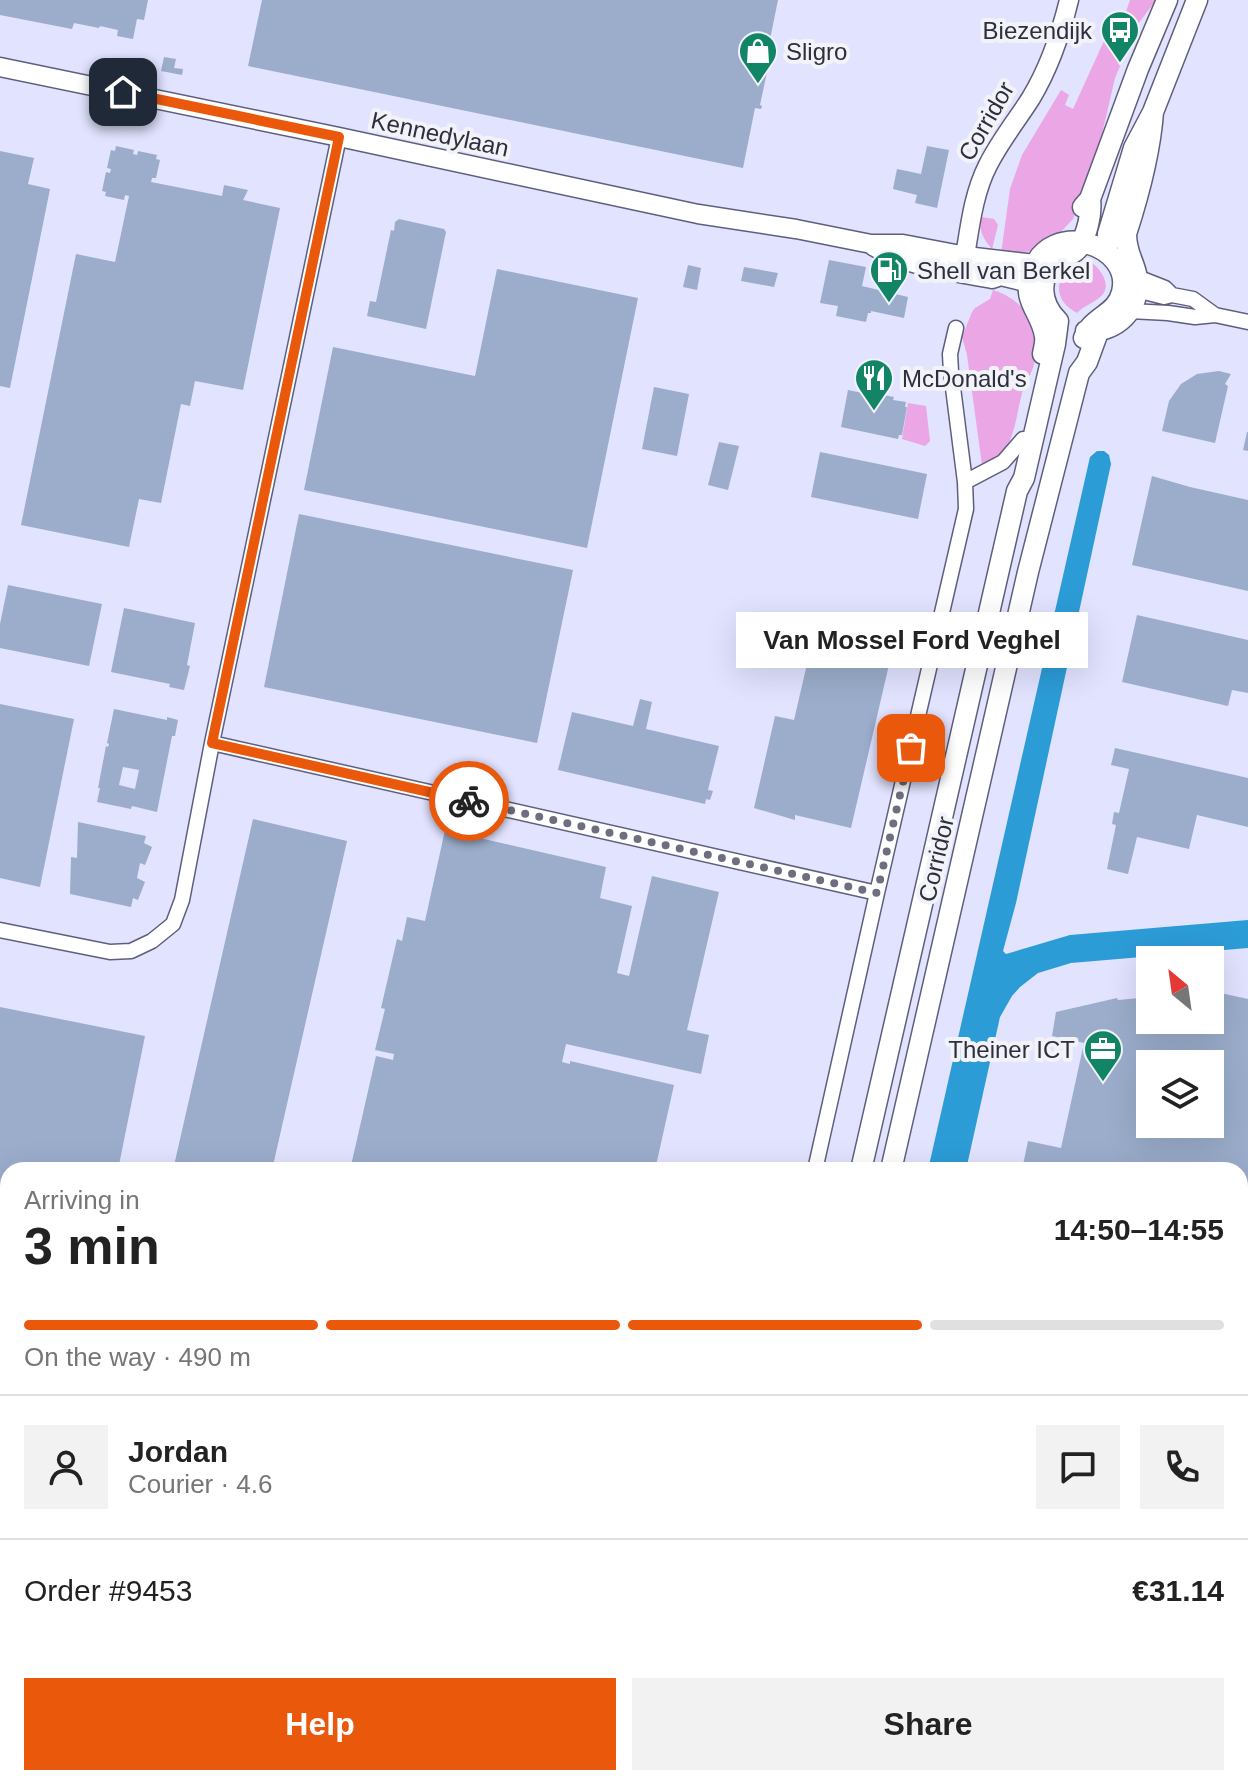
<!DOCTYPE html>
<html lang="en">
<head>
<meta charset="utf-8">
<style>
	:root { --surface:#fff; --page:#f2f2f2; --text:#222; --muted:#767676; --line:#e0e0e0; --accent:#ea580c }
	body { margin:0; font-family:Arial,sans-serif; background:var(--page); color:var(--text); height:100vh; display:flex; flex-direction:column; font-size:30px; white-space:nowrap }
	* { box-sizing:border-box; margin:0 }
	p { font-size:26px; color:var(--muted) }
	.icon { flex:none; width:44px; height:44px; fill:none; stroke:currentColor; stroke-width:2; stroke-linecap:round; stroke-linejoin:round }
	.map { position:relative; flex:1; overflow:hidden }
	.drawer { position:absolute; left:0px; top:1162px; width:1248px; height:624px; display:flex; flex-direction:column; background:var(--surface); border-radius:24px 24px 0 0; box-shadow:0 8px 32px #0002 }
	.drawer>* { flex:none }
	.needle { width:52px; rotate:331deg }
	.fabs { position:absolute; left:1136px; top:946px; display:grid; gap:16px }
	.fabs a { display:grid; place-items:center; width:88px; height:88px; border-radius:0px; background:var(--surface); box-shadow:0 8px 32px #0002; font-size:40px }
	.pin { position:absolute; display:grid; place-items:center; width:68px; height:68px; color:#fff; margin:-34px; border-radius:16px; box-shadow:0 4px 12px #0006 }
	.courier { position:absolute; display:grid; place-items:center; width:80px; height:80px; margin:-40px; border:6px solid #ea580c; border-radius:50%; background:#fff; color:#222; box-shadow:0 2px 10px #0007 }
	.bubble { position:absolute; height:56px; border-radius:0px; background:var(--surface); box-shadow:0 8px 32px #0002; font-size:26px; font-weight:600; line-height:56px; text-align:center }
	.headline em { font-style:normal; font-weight:600 }
	.headline div { display:flex; flex-direction:column-reverse }
	.headline { display:flex; align-items:center; justify-content:space-between; height:136px; padding:0 24px }
	h1 { font-size:52px; font-weight:600; line-height:60px }
	.bar { display:grid; grid-template-columns:repeat(4,1fr); gap:12px 8px; align-content:center; height:96px; padding:0 24px }
	.bar i { height:10px; border-radius:6px; background:var(--line) }
	.bar .current { background:var(--accent) }
	.bar p { grid-column:span 4 }
	.line { display:flex; align-items:center; gap:20px; padding:0 24px; border-top:2px solid var(--line) }
	.line div { flex:1 }
	.round { display:grid; place-items:center; flex:none; width:84px; height:84px; border-radius:0px; background:var(--page) }
	.button { display:flex; gap:16px; margin-top:auto; padding:16px 24px }
	.button a { flex:1; height:92px; border-radius:0px; background:var(--accent); color:#fff; font-size:32px; font-weight:600; line-height:92px; text-align:center }
	.button a+a { background:var(--page); color:var(--text) }
	.map>svg:first-child { display:block }
	.green { fill:#eaa6e5 }
	.water { fill:#2c9cd7 }
	.building { fill:#9badcb; fill-rule:evenodd }
	.lines { fill:none; stroke-linecap:round; stroke-linejoin:round }
	.minor-casing { stroke:#5e5f7d; stroke-width:17 }
	.tertiary-casing { stroke:#5e5f7d; stroke-width:21 }
	.secondary-casing { stroke:#5e5f7d; stroke-width:23 }
	.minor { stroke:#fff; stroke-width:14 }
	.tertiary { stroke:#fff; stroke-width:18 }
	.secondary { stroke:#fff; stroke-width:20 }
	.done { stroke:#6d6e80; stroke-width:8; stroke-dasharray:0 14.4 }
	.route { stroke:#ea580c; stroke-width:10 }
	.labels { text-anchor:middle; dominant-baseline:central; stroke-width:8; stroke-linejoin:round; paint-order:stroke }
	.poi-label { font-size:24px; fill:#2e2f3c; stroke:#f2f2f9; text-anchor:start }
	.street-label { font-size:24px; fill:#2e2f3c; stroke:#f2f2f9 }
</style>
</head>
<body>
<div class="map">
<svg width="1248" height="1786" viewBox="0 0 1248 1786">
	<rect width="100%" height="100%" fill="#e1e3ff"/>
	<path class="green" d="M1130,0H1156L1138,24L1115,78L1099,147L1073,219L1057,236L1039,248L1017,255L1001,254L1010,189L1022,155L1061,90L1069,95L1065,105L1073,109L1108,32L1117,38Z
		M981,217L994,219L998,225L992,249C983,238 979,232 981,217Z
		M1089,261C1101,268 1114,287 1099,298C1091,304 1084,306 1077,313C1066,307 1058,299 1059,285C1066,273 1079,271 1089,261Z
		M993,290C1026,300 1042,329 1034,364C1032,373 1025,383 1022,393C1015,418 1015,458 982,465L967,355L962,337L972,312L975,308L990,299Z
		M908,403L926,406L930,441L925,446L902,439Z
		M641,1778H673L671,1786H638Z
		M696,1778H728L724,1786H693Z"/>
	<path class="water" d="M1097,451H1104L1109,455L1111,464L1016,903L1003,951L1006,954L1070,935L1248,920V948L1071,963L1038,973L1020,987L1012,996L1000,1017L966,1170H928L1090,457Z
		M8,1445V1528L3,1546L0,1548V1452L4,1447Z"/>
	<path class="building" d="M0,0H148L144,20L137,19L133,39L117,36L118,30L100,26L99,28L74,23L72,29L0,15Z
		M262,0H778L767,54L772,55V59L770,58L760,105L762,106L761,109L755,108L743,168L248,66Z
		M164,57L176,59L174,68L183,69L182,75L161,71Z
		M116,146L134,150L133,154L137,155L138,151L157,155L156,159L160,160L156,178H152L151,182L222,196L224,185L248,190L243,200L280,208L243,390L195,381L190,406L181,404L161,503L139,499L129,547L21,525L76,254L115,262L129,196L125,195L124,200L105,196L106,192L102,191L106,172L110,173L111,169L107,168L111,150L115,151Z
		M927,146L949,150L937,208L915,203L917,195L893,189L897,169L921,174Z
		M0,151L34,158L28,184L50,189L10,388L0,386Z
		M399,219L444,229L446,232L426,329L367,316L370,301L376,302L391,230L394,231L395,222Z
		M829,260L866,267L862,286L908,297L904,318L871,311V313H868L866,322L836,316L838,306L820,303Z
		M688,265L701,268L697,290L683,287Z
		M744,267L778,273L774,287L741,281Z
		M497,269L638,298L587,548L304,490L333,347L475,376Z
		M1219,371L1231,374L1225,384L1228,386L1215,443L1162,431L1169,401L1181,384L1197,374Z
		M654,387L689,394L677,456L642,449Z
		M848,390L877,396L878,394L894,397L893,400L906,402L905,407H907L902,435H899L898,439L841,427Z
		M1247,432H1248V451L1243,450Z
		M719,442L739,446L728,490L708,485Z
		M820,452L927,474L918,519L811,497Z
		M1152,476L1190,487L1248,500V591L1132,565Z
		M299,514L573,570L537,743L264,687Z
		M8,585L102,604L89,666L0,648V624Z
		M124,608L195,623L187,665L190,666L184,690L169,687L170,684L111,672Z
		M1137,615L1248,640V693L1232,690L1228,706L1122,682Z
		M817,621L895,639L851,828L795,815V820L754,808L775,716L794,720Z
		M640,699L652,702L646,729L719,746L708,790L713,791L710,800L706,799L705,804L558,770L572,712L633,726Z
		M0,704L74,719L40,887L0,878Z
		M114,709L167,720V717L178,720L175,736H172L157,812L132,806L131,809L97,802L100,788H98L106,746L108,747L109,744L107,743ZM123,767L139,770L135,789L119,785Z
		M1115,748L1248,778V827L1197,815L1189,849L1137,837L1128,874L1107,869L1116,825L1112,824L1114,812L1119,813L1129,769L1111,765Z
		M253,819L347,841L272,1170H173Z
		M78,822L146,836L144,843L152,847L145,865L140,863L137,878L145,882L138,900L133,898L131,907L70,894L71,857L77,858Z
		M445,830L606,867L600,898L632,906L617,973L629,976L652,876L719,892L687,1030L709,1035L701,1074L566,1044L562,1062L570,1064V1061L674,1085L655,1170H350L376,1056L393,1060L394,1054L375,1050L385,1009L381,1008L397,939L402,941L407,917L425,921Z
		M1210,992H1216L1248,999V1232L1240,1231V1170H1022L1028,1141L1061,1148L1084,1043L1052,1036L1056,1012L1117,998L1118,1000L1150,997V1020H1210ZM1150,1064H1210V1124H1150Z
		M0,1007L145,1036L118,1170H8V1308L0,1306Z
		M23,1778H112L110,1786H21Z
		M433,1778H466L465,1786H431Z
		M889,1778H951L949,1786H888Z"/>
	<g class="lines">
		<defs>
			<path id="minor" d="M1137,277L1165,288L1172,295
				M1136,290L1164,297L1172,295L1193,299L1215,315
				M1130,311L1168,313L1195,317L1215,315L1248,322
				M965,482L1003,462L1023,439
				M212,743L877,893
				M0,930L110,952L131,951L152,941L173,924L182,900L212,743L339,137
				M815,1170L877,893L966,509L965,482L951,372L950,354L956,328
				M1240,1457L1248,1421
				M0,1576L8,1577
				M1240,1771L1248,1773
				M628,1786L631,1778
				M1168,1786L1169,1778"/>
			<path id="tertiary" d="M0,67L339,137L698,214L796,229L871,244H903L966,256L1035,264
				M873,246C903,266 956,272 992,279L1001,276L1029,283
				M962,273C969,238 971,198 988,165C1000,141 1017,120 1031,98C1049,68 1061,33 1069,0
				M0,1385L8,1388
				M0,1640L8,1607
				M0,1715L8,1680"/>
			<path id="secondary" d="M1083,207L1090,199L1138,69L1167,0
				M1107,252L1108,234L1134,148L1153,112L1197,0
				M1057,320C1040,303 1037,276 1058,260C1065,255 1074,255 1079,247C1087,234 1092,214 1090,199
				M1086,331C1116,333 1141,309 1137,278C1134,260 1126,254 1126,234C1139,194 1150,154 1153,112
				M1043,354C1044,348 1046,342 1045,336C1041,310 1021,302 1032,272C1050,217 1134,245 1122,292C1117,315 1092,316 1084,338
				M861,1170L1017,491L1024,478L1055,344L1058,321
				M891,1170L1028,572L1079,373L1087,362L1098,332
				M681,1786L684,1778
				M734,1786L738,1778"/>
		</defs>
		<use href="#minor" class="minor-casing"/>
		<use href="#tertiary" class="tertiary-casing"/>
		<use href="#secondary" class="secondary-casing"/>
		<use href="#minor" class="minor"/>
		<use href="#tertiary" class="tertiary"/>
		<use href="#secondary" class="secondary"/>
	</g>
	<g class="lines">
		<path class="done" d="M469,801L877,893L911,748"/>
		<path class="route" d="M123,92L339,137L212,743L469,801"/>
	</g>
	<defs>
		<symbol id="bus-pin" viewBox="-11 -11 22 30"><path d="M0 17L-7.5 6A9.5 9.5 0 1 1 7.5 6Z" fill="#118565" stroke="#f2f2f9"/><path d="M-5-6H5V4H4V6H2V4H-2V6H-4V4H-5ZM-3.5-4V0h7V-4ZM-3.5 1.2v1.5H-2V1.2ZM2 1.2v1.5H3.5V1.2Z" fill="#fff"/></symbol>
		<symbol id="shop-pin" viewBox="-11 -11 22 30"><path d="M0 17L-7.5 6A9.5 9.5 0 1 1 7.5 6Z" fill="#118565" stroke="#f2f2f9"/><path d="M-5-2.5h2.3a2.7 3.5 0 0 1 5.4 0H5L5.5 6h-11ZM-1.5-2.5h3a1.5 2.3 0 0 0-3 0Z" fill="#fff"/></symbol>
		<symbol id="fuel-pin" viewBox="-11 -11 22 30"><path d="M0 17L-7.5 6A9.5 9.5 0 1 1 7.5 6Z" fill="#118565" stroke="#f2f2f9"/><path d="M-5.5-6h7V0h2V4h1.3V-2.5L3-4.5l.8-.8L6-3V5H2.5V1h-1V6h-7ZM-4.2-4.7v3.2H.2V-4.7Z" fill="#fff"/></symbol>
		<symbol id="restaurant-pin" viewBox="-11 -11 22 30"><path d="M0 17L-7.5 6A9.5 9.5 0 1 1 7.5 6Z" fill="#118565" stroke="#f2f2f9"/><path d="M-5-6h1v4h1v-4h1v4h1v-4h1v5L-1.5 .5V6h-2V.5L-5-1ZM5-6V6H3V1.5H1.5Q1.5-4 5-6Z" fill="#fff"/></symbol>
		<symbol id="office-pin" viewBox="-11 -11 22 30"><path d="M0 17L-7.5 6A9.5 9.5 0 1 1 7.5 6Z" fill="#118565" stroke="#f2f2f9"/><path d="M-6-3h4V-5.5h4V-3h4V5H-6ZM-1-4.5V-3h2v-1.5ZM-6 0V1H6V0Z" fill="#fff"/></symbol>
	</defs>
	<g fill-rule="evenodd">
		<use href="#bus-pin" x="1098" y="8" width="44" height="60"/>
		<use href="#shop-pin" x="736" y="29" width="44" height="60"/>
		<use href="#fuel-pin" x="867" y="248" width="44" height="60"/>
		<use href="#restaurant-pin" x="852" y="356" width="44" height="60"/>
		<use href="#office-pin" x="1081" y="1027" width="44" height="60"/>
	</g>
	<g class="labels">
		<g class="poi-label">
			<text x="1092" y="30" text-anchor="end">Biezendijk</text>
			<text x="786" y="51">Sligro</text>
			<text x="917" y="270">Shell van Berkel</text>
			<text x="902" y="378">McDonald's</text>
			<text x="1075" y="1049" text-anchor="end">Theiner ICT</text>
		</g>
		<g class="street-label">
			<text transform="translate(986 121) rotate(-60)">Corridor</text>
			<text transform="translate(440 134) rotate(12)">Kennedylaan</text>
			<text transform="translate(936 859) rotate(-77)">Corridor</text>
		</g>
	</g>
</svg>
<div class="fabs">
<a><svg class="needle" viewBox="-14 -14 28 28"><path d="M0-13l5 13h-10z" fill="#e53935"/><path d="M0 13l5-13h-10z" fill="#767676"/></svg></a>
<a><svg class="icon" aria-label="layers" viewBox="0 0 24 24"><path d="M12 4l9 5-9 5-9-5zM3 14l9 5 9-5"/></svg></a>
</div>
<div class="pin" style="left:911px;top:748px;background:#ea580c"><svg class="icon" aria-label="bag" viewBox="0 0 24 24"><path d="M5 8h14l-1 12H6zM9 8a3 3 0 0 1 6 0"/></svg></div>
<div class="pin" style="left:123px;top:92px;background:#1f2937"><svg class="icon" aria-label="home" viewBox="0 0 24 24"><path d="M3 11l9-7 9 7M6 9v11h12V9"/></svg></div>
<div class="courier" style="left:469px;top:801px"><svg class="icon" aria-label="bike" viewBox="0 0 24 24"><circle cx="6" cy="16" r="4"/><circle cx="18" cy="16" r="4"/><path d="M6 16l4-8h5l3 8M10 8l3 8H6M13 5h3"/></svg></div>
<div class="bubble" style="left:736px;top:612px;width:352px">Van Mossel Ford Veghel</div>
<section class="drawer">
<div class="headline"><div><h1>3 min</h1><p>Arriving in</p></div><em>14:50–14:55</em></div>
<div class="bar"><i class="current"></i><i class="current"></i><i class="current"></i><i></i><p>On the way · 490 m</p></div>
<div class="line" style="height:144px"><a class="round"><svg class="icon" aria-label="person" viewBox="0 0 24 24"><circle cx="12" cy="8" r="4"/><path d="M4 21q1-7 8-7t8 7"/></svg></a><div><b>Jordan</b><p>Courier · 4.6</p></div><a class="round"><svg class="icon" aria-label="chat" viewBox="0 0 24 24"><path d="M4 5h16v11H9l-5 4z"/></svg></a><a class="round"><svg class="icon" aria-label="phone" viewBox="0 0 24 24"><path d="M5 4h4l2 5-3 2q2 4 5 5l2-3 5 2v4C11 20 4 13 5 4z"/></svg></a></div>
<div class="line" style="height:104px"><div>Order #9453</div><b>€31.14</b></div>
<div class="button"><a>Help</a><a>Share</a></div>
</section>
</div>
</body>
</html>
